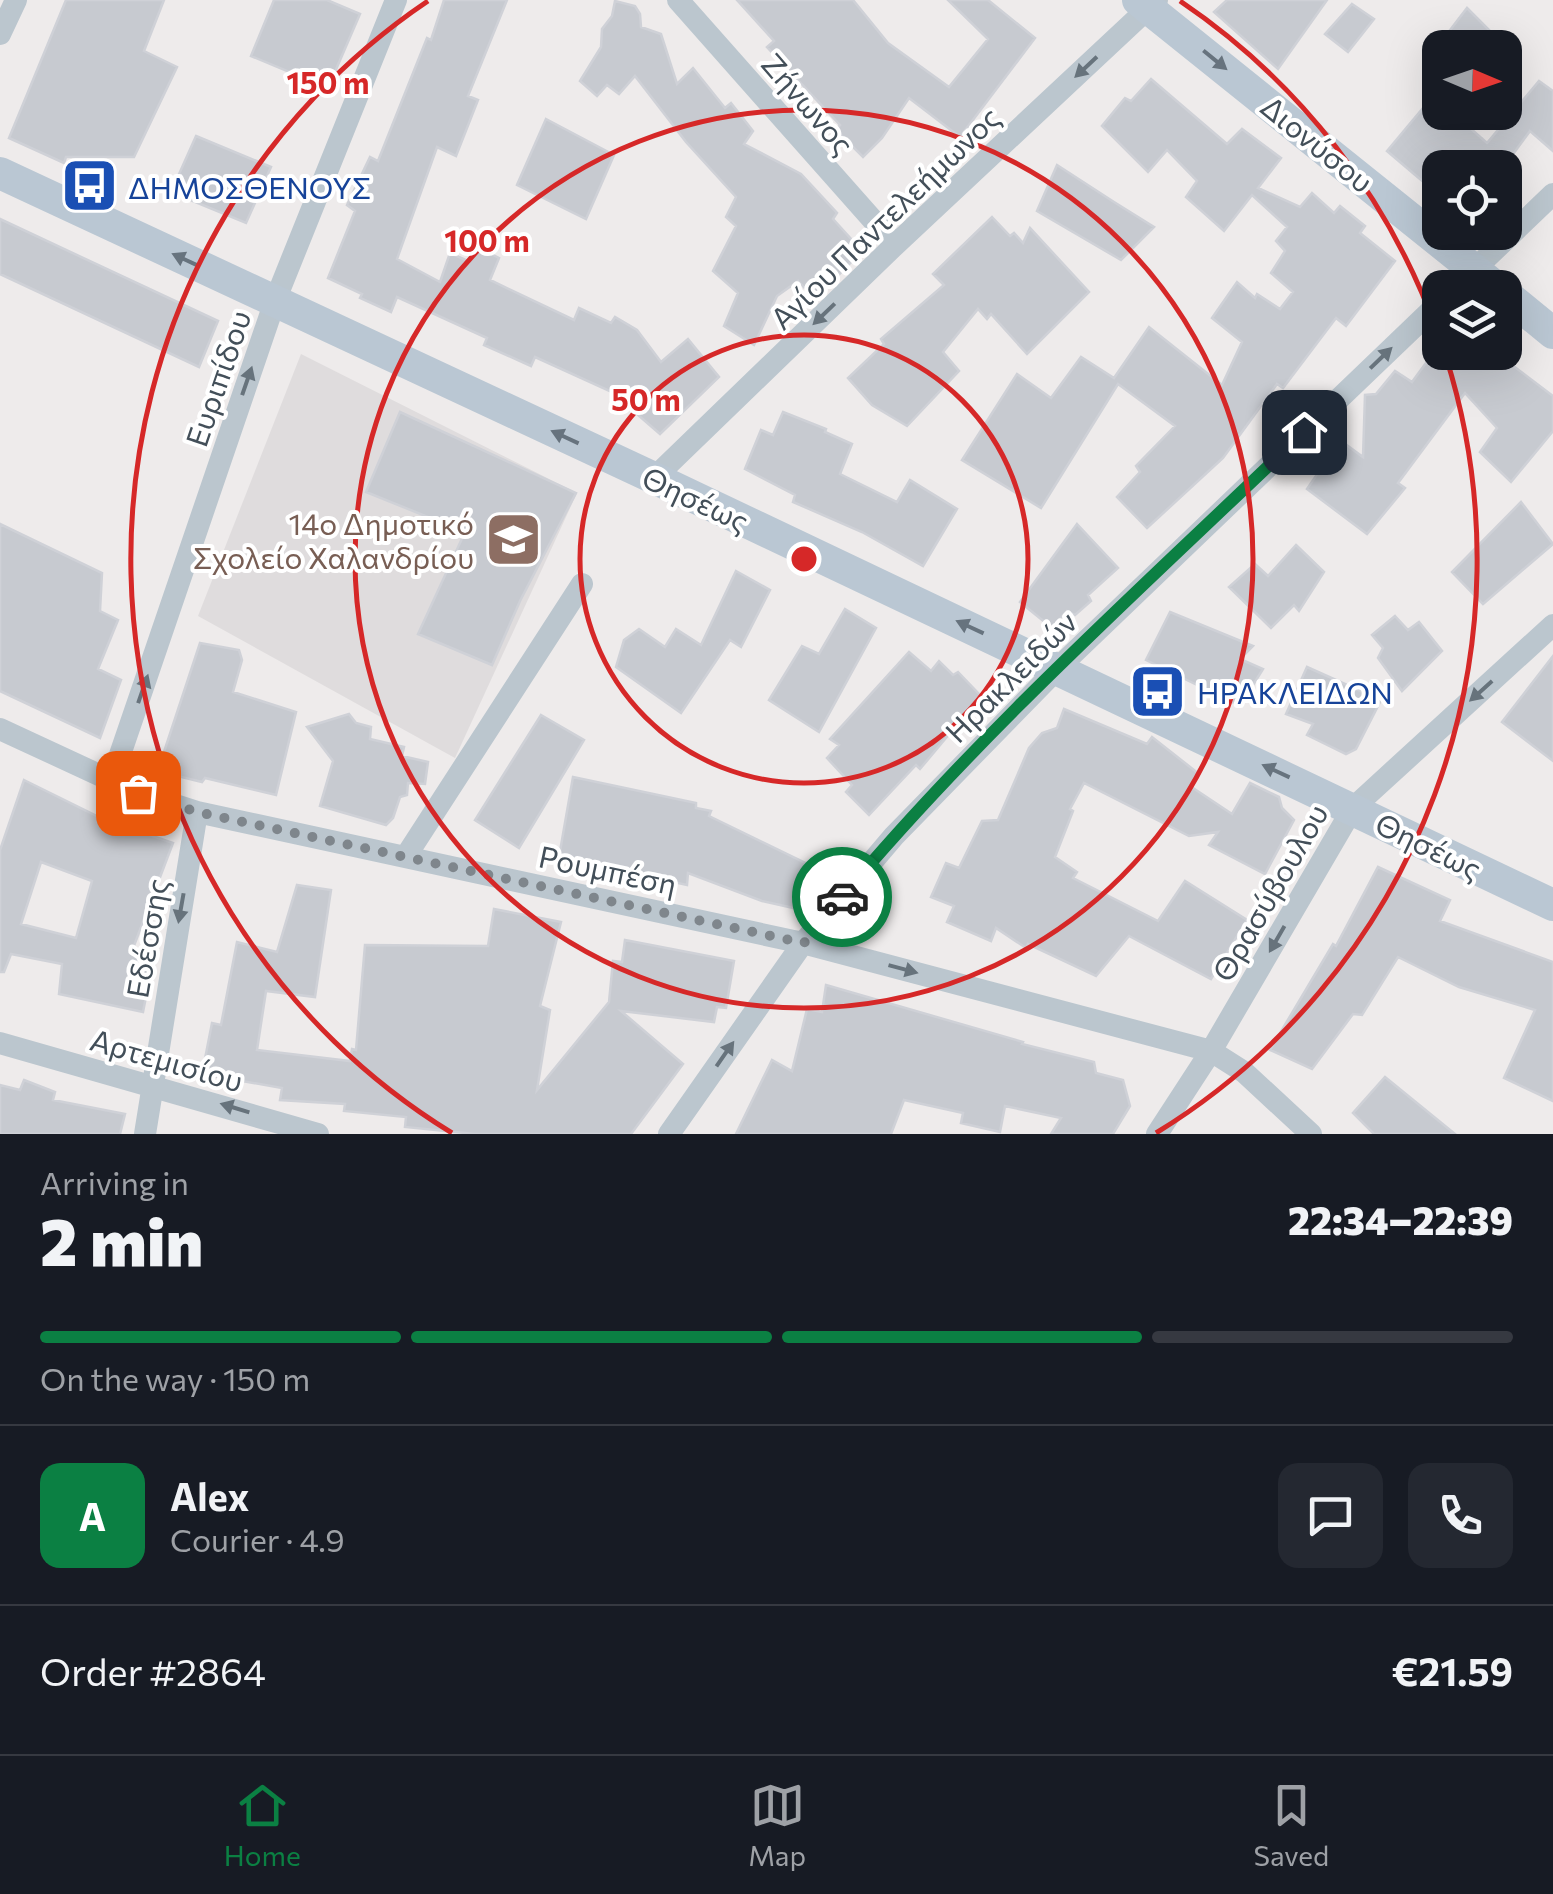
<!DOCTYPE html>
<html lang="en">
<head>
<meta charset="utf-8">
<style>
	:root { --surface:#171b24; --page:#242831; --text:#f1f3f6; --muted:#9ea1a6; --line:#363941; --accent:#0b8043 }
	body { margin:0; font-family:Commissioner,sans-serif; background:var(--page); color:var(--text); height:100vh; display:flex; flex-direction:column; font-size:38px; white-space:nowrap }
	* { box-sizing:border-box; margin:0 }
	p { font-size:32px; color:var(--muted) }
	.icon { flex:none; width:55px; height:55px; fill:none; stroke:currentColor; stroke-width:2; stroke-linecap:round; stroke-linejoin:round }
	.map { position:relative; height:1134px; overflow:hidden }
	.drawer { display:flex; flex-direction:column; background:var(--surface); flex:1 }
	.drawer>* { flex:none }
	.needle { width:65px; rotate:92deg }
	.fabs { position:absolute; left:1422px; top:30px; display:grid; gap:20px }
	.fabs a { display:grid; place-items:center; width:100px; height:100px; border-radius:20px; background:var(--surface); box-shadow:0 10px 40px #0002; font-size:50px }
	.pin { position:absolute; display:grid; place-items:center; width:85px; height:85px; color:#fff; margin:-42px; border-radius:20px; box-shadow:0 5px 15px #0006 }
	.courier { position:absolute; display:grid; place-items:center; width:100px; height:100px; margin:-50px; border:8px solid #0b8043; border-radius:50%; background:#fff; color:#222; box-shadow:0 2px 12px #0007 }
	.summary em { font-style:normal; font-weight:800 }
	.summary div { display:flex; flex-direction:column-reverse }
	.summary { display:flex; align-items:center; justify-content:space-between; height:170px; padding:0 40px }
	h1 { font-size:65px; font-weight:800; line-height:75px }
	.bar { display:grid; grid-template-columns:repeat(4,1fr); gap:15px 10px; align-content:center; height:120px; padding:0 40px }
	.bar i { height:12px; border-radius:8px; background:var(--line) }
	.bar .on { background:var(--accent) }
	.bar p { grid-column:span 4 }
	.line { display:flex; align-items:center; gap:25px; padding:0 40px; border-top:2px solid var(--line) }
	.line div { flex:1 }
	.round { display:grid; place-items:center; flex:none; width:105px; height:105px; border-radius:20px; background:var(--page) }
	.tabs { display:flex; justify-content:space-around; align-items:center; height:140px; border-top:2px solid var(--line); background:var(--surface); font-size:28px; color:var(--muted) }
	.tabs a { display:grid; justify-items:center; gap:5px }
	.tabs .on { color:var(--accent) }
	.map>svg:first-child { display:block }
	.education { fill:#dfdcdd }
	.building { fill:#c7cad0; stroke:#cfd1d7; stroke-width:2.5; fill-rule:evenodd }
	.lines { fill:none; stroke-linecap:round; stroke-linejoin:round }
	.street { stroke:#bbc6ce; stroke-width:22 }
	.secondary { stroke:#bac7d3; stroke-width:32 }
	.oneway { fill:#67737e }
	.oneway2 { fill:#67737c }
	.done { stroke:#7f868c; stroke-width:10; stroke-dasharray:0 18 }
	.route { stroke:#0b8043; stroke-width:12 }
	.ring { fill:none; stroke:#d62828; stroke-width:5 }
	.labels { text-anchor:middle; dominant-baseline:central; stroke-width:8; stroke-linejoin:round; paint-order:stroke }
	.street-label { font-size:30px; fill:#434f59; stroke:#fff }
	.transit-label { font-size:30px; fill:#164399; stroke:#fff; text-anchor:start }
	.education-label { font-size:30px; fill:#785e54; stroke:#fff; text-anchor:end }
	.centre { fill:#d62828; stroke:#fff; stroke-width:5 }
	.ring-label { font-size:30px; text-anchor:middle; font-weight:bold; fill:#d62828; stroke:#fff; stroke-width:8; stroke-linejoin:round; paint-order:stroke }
</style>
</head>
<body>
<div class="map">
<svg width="1553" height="1134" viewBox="0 0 1553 1134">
	<rect width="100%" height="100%" fill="#eeebeb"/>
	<path class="education" d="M301,354L577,493L455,758L198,616Z"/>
	<path class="building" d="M66,0H164L144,51L177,67L134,157H66L64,163L9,138Z
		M274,0H327L360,14L328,88L251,56Z
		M444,0H507L468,96L478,100L456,156L437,147L397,259L440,282L450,253L468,261L476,246L499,258L490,280L574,320L579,308L611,323L615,317L637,330L661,362L688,339L719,377L660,434L630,408L634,402L535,357L531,366L484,345L487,338L397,297L391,312L360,298L362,294L328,278L355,211L347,205L370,157L378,161L427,38L431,40Z
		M737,0H853L888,43L949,87L988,39L948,0H988L1035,38L960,137L909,98L882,138L863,157L836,130L840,125L767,47L774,41Z
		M1227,0H1327L1278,69L1214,12Z
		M615,1L635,6L640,14L641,27L661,34L677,84L693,68L725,108L731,103L753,131L744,144L801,174L837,213L833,219L862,251L815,299L798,281L777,296L754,345L724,326L738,293L713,271L736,226L726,217L736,197L686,142L635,76L619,94L607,85L597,96L580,81L601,47L602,29L612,16Z
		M1352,4L1374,19L1348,52L1325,34Z
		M1467,8L1495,36L1483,48H1463L1447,34Z
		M1151,79L1227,144L1242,129L1281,158L1258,188L1300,207L1312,193L1334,213L1340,206L1365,226L1360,233L1395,261L1346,326L1336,318L1283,388L1277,384L1223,458L1147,528L1117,497L1140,472L1136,466L1175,426L1118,384L1041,508L962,460L1017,374L1051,398L1081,357L1114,378L1149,327L1222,385L1242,342L1212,318L1237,282L1255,298L1257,294L1280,309L1293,292L1271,273L1285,251L1276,241L1287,227L1252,195L1224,231L1186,197L1197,181L1167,150L1148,172L1102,126L1125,98L1131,101Z
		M1539,81L1553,91V151L1530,131L1508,161L1516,168H1440V196L1387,151L1433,96L1440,102V112H1452L1487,143Z
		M546,119L614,155L586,219L517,185Z
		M196,136L271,167L246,223L171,192Z
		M1057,165L1114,202L1154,227L1121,260L1037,211Z
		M992,217L1010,236L1014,233L1023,243L1030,228L1089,292L1027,354L991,314L987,319L978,309L943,352L959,371L907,426L872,405L848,378L884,344L881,339L944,285L933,274Z
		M0,219L218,321L199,367L0,274Z
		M1434,352H1495L1553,396V431L1511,482L1480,452L1497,428L1465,393L1398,483L1405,488L1367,534L1307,489L1318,473L1309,468L1337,438L1363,457L1365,395L1376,394L1395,371L1412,382Z
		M400,412L576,493L520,601L492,665L418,634L465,532L366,492Z
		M783,412L826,429L825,432L852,444L840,474L897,502L910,480L957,509L923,566L862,532L793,502L795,495L745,469L761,430L773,435Z
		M1521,502L1553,544L1483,604L1452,572Z
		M0,524L102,573L100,611L118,620L98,669L121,680L100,738L0,691Z
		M1077,524L1118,568L1088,595L1091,601L1075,615L1067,611L1052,628L1020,602Z
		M1296,545L1324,572L1299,611L1294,605L1271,628L1229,587L1255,564L1268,576Z
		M736,571L770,590L741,647L730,640L681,713L616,667L624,640L639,629L665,647L676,629L701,645Z
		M845,609L876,628L819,732L769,700L802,646L819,654Z
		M1170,612L1253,646L1240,659L1263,669L1240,706L1146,660Z
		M1395,616L1408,630L1419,622L1442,651L1402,691L1378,658L1383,648L1372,635Z
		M200,643L239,650L242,660L233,692L296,712L276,795L205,778L202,782L169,774L162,758Z
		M909,652L931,671L939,661L953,675L958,672L981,696L920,769L916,765L869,815L846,792L852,785L827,758L839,745L830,739Z
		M1553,656V761L1502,722Z
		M1307,667L1381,700L1356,749L1346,754L1307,735L1313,724L1286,714Z
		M1064,709L1147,744L1152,737L1199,774L1190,786L1232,814L1250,783L1279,797L1282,808L1294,820L1265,874L1209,845L1218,832L1189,836L1084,783L1070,809L1073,811L1055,857L1077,872L1073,878L1158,921L1185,881L1247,920L1211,979L1129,936L1096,976L1028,944L1026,948L996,928L991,941L947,922L954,906L931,897L946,863L959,868L982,821L998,820L1029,748L1042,733L1057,728Z
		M349,714L356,723L371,727L370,739L404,747L402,756L428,762L425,784L408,783L407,795L400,797L393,818L386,825L320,806L333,761L307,727Z
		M541,715L584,740L519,848L475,820Z
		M573,777L696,803V808L711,811L709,816L824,872L798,909L762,901L688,873L687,885L559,857Z
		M24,780L101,818L173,843L132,951L154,957L143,1012L59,994L62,964L11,954L4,972H0V850ZM41,862L92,881L76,938L21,924Z
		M1378,867L1450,900L1440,921L1553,962V1101L1504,1078L1535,1010L1459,987L1398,957L1362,1015L1353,1014L1312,1069L1270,1050L1333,944L1336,946Z
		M297,885L331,890L315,997L266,991L257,1050L350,1061L352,1049L356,1050L365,945L488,946L494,909L561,922L540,1006L550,1010L537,1090L609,1002L613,961L622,962L625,940L734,961L726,1008L717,1007L714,1022L621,1011L683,1064L631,1134H475L405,1127L406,1117L344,1111L345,1104L280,1100L282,1088L202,1074L212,1023L221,1025L237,942L277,952Z
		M826,985L1023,1042L1022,1044L1094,1062L1096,1073L1123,1080L1130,1106L1113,1134H1051L1061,1118L1005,1106L1000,1132L961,1123L963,1113L904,1100L891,1134H736L772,1060L792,1071L807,1009L822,1012Z
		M1385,1077L1455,1134H1374L1353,1113Z
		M24,1080L55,1092L53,1100L125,1114L120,1134H0V1085L20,1090Z"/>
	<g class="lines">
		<path class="street" d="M678,0L895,245
			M0,34L16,0
			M1455,288L1553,194
			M654,478L895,245L1157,0
			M0,729L138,793L197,812L803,943L1211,1051L1244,1072L1311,1134
			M111,781L275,301L396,0
			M406,856L582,584
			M0,1043L318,1134
			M145,1134L197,812
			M669,1134L803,943L894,836L1058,668L1440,302
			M1157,1134L1211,1051L1353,808L1553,625"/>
		<path class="secondary" d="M1138,0L1497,288
			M0,173L654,478L1553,905
			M1505,294L1553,333"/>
	</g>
	<defs><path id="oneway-solid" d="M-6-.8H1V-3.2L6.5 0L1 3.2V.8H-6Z" transform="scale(2.5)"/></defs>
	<g class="oneway">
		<use href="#oneway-solid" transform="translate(1215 60) rotate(39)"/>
		<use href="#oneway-solid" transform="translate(186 260) rotate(-155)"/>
		<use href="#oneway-solid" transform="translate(565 437) rotate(-155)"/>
		<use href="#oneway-solid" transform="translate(970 627) rotate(-155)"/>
		<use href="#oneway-solid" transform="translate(1276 771) rotate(-155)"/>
	</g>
	<g class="oneway2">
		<use href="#oneway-solid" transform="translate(1086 67) rotate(137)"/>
		<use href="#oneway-solid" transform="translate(824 314) rotate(136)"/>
		<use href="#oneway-solid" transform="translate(1381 358) rotate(-44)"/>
		<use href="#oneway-solid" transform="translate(247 381) rotate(-71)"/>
		<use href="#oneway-solid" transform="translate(143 689) rotate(-71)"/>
		<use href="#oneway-solid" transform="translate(1481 691) rotate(138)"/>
		<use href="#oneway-solid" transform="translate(181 908) rotate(100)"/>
		<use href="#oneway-solid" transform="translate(1277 939) rotate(120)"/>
		<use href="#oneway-solid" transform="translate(903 969) rotate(15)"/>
		<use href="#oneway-solid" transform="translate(725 1054) rotate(-55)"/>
		<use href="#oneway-solid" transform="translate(235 1108) rotate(-163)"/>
	</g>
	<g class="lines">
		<path class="done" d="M138,793L197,812L804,943L842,897"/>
		<path class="route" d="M842,897C982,730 1147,583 1304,432"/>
	</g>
	<g class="ring">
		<circle cx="804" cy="559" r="224"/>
		<circle cx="804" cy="559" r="449"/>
		<path d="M452 1133A673 673 0 0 1 428 1M1180 1A673 673 0 0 1 1438 334M1446 357A673 673 0 0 1 1156 1133"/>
	</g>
	<defs>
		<symbol id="bus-square" viewBox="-11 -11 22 22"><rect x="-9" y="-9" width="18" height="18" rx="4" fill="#1a4fb4" stroke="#fff"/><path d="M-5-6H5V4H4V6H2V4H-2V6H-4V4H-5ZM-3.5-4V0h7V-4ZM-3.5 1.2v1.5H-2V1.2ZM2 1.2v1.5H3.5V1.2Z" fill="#fff"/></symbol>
		<symbol id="school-square" viewBox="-11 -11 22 22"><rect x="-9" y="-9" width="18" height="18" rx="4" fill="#8d6e63" stroke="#fff"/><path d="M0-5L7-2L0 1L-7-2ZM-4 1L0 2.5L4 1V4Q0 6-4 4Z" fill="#fff"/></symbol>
	</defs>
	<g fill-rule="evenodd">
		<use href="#bus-square" x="58" y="154" width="63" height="63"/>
		<use href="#school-square" x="482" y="508" width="63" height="63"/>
		<use href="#bus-square" x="1126" y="660" width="63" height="63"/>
	</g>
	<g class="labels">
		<g class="street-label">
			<text transform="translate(809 103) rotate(49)">Ζήνωνος</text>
			<text transform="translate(1318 143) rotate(39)">Διονύσου</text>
			<text transform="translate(884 217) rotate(-44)">Αγίου Παντελεήμωνος</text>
			<text transform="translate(217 378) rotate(-71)">Ευριπίδου</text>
			<text transform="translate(696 498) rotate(25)">Θησέως</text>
			<text transform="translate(1010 676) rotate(-45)">Ηρακλειδών</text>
			<text transform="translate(1429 845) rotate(26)">Θησέως</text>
			<text transform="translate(608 869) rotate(12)">Ρουμπέση</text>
			<text transform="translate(1269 892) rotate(-60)">Θρασύβουλου</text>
			<text transform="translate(146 938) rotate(-80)">Εδέσσης</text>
			<text transform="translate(167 1059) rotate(16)">Αρτεμισίου</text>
		</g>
		<g class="transit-label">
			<text x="128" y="186">ΔΗΜΟΣΘΕΝΟΥΣ</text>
			<text x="1197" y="691">ΗΡΑΚΛΕΙΔΩΝ</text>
		</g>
		<g class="education-label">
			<text x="474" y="522">14ο Δημοτικό<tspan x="474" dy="34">Σχολείο Χαλανδρίου</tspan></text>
		</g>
	</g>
	<circle cx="804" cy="559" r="15" class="centre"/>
	<g class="ring-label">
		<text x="328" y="94">150 m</text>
		<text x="487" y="252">100 m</text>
		<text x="646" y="411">50 m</text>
	</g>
</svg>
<div class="fabs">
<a><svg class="needle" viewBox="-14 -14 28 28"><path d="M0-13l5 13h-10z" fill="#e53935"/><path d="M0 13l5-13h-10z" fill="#9ea1a6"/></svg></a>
<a><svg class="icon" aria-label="locate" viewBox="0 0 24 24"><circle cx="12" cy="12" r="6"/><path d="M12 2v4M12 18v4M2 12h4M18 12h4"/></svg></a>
<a><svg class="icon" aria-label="layers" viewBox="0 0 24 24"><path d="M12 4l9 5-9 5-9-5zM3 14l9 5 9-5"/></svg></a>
</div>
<div class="pin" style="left:138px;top:793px;background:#ea580c"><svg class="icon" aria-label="bag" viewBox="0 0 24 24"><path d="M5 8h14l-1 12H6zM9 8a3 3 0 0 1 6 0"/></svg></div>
<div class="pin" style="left:1304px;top:432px;background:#1f2937"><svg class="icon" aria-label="home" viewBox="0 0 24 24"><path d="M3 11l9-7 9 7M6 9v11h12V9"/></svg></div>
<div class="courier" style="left:842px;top:897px"><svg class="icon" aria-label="car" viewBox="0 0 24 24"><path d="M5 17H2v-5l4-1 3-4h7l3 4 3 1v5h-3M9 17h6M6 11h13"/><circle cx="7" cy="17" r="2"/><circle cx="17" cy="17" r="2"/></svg></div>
</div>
<section class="drawer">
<div class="summary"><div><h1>2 min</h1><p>Arriving in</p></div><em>22:34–22:39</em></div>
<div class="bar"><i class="on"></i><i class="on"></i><i class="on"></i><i></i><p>On the way · 150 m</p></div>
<div class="line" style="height:180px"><b class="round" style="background:var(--accent);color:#fff">A</b><div><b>Alex</b><p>Courier · 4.9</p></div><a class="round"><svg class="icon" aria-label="chat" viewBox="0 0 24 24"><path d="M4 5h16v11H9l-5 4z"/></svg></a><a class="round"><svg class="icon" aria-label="phone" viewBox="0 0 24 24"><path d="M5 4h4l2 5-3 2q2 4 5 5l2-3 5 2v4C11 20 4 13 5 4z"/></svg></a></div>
<div class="line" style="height:130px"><div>Order #2864</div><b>€21.59</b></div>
</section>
<nav class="tabs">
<a class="on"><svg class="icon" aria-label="home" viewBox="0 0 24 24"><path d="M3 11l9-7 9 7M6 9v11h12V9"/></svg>Home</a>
<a><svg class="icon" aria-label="map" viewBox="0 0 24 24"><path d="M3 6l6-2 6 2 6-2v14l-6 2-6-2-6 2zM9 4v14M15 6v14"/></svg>Map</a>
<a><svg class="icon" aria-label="saved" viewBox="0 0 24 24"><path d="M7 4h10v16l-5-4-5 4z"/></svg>Saved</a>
</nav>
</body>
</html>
